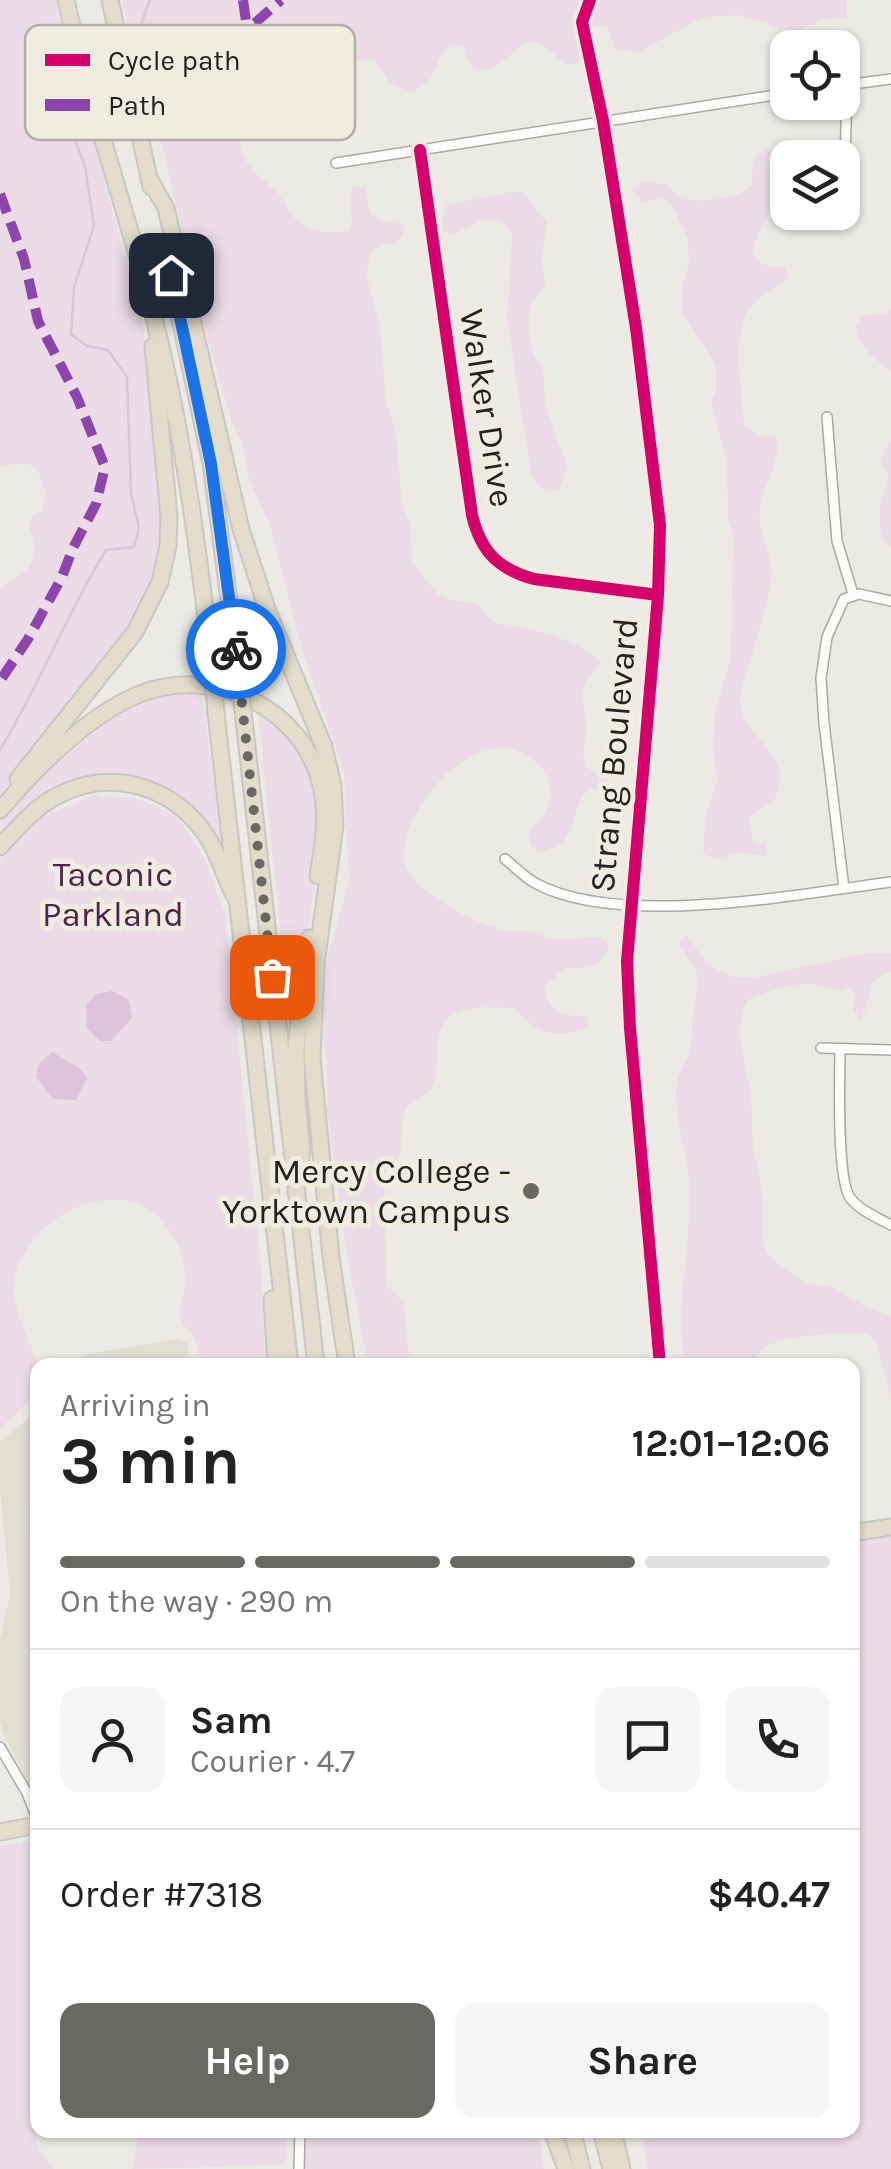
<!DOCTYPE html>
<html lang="en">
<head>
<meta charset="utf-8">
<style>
	:root { --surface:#fff; --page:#f6f6f6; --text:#222; --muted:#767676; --line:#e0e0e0; --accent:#6a6863 }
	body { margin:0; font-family:Karla,sans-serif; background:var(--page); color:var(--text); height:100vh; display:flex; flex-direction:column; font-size:38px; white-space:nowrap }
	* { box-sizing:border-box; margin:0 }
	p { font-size:32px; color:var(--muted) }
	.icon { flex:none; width:55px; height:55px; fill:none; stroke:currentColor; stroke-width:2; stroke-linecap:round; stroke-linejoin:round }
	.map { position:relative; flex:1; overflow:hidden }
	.details { position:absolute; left:30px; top:1358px; width:830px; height:780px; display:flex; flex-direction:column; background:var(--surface); border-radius:20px; box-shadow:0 2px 8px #0004 }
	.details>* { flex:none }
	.controls { position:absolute; left:770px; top:30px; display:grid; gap:20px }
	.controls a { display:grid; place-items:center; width:90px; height:90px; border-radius:20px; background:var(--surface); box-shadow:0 2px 8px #0004; font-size:50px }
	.pin { position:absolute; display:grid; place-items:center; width:85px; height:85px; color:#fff; margin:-42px; border-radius:20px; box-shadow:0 5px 15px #0006 }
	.courier { position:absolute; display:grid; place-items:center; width:100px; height:100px; margin:-50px; border:8px solid #1a73e8; border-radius:50%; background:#fff; color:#222; box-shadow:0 2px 12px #0007 }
	.head em { font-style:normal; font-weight:700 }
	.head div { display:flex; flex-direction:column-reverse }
	.head { display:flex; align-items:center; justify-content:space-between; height:170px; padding:0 30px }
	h1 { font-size:65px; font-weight:700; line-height:75px }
	.bar { display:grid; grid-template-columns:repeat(4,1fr); gap:15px 10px; align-content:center; height:120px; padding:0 30px }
	.bar i { height:12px; border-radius:8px; background:var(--line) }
	.bar .active { background:var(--accent) }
	.bar p { grid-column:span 4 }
	.line { display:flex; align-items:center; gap:25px; padding:0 30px; border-top:2px solid var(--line) }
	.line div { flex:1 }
	.round { display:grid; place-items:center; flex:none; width:105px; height:105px; border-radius:20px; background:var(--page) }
	.cta { display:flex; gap:20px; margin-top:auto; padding:20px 30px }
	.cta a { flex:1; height:115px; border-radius:20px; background:var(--accent); color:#fff; font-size:40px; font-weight:700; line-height:115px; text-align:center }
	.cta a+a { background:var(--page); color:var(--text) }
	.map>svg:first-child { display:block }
	.built { fill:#e3ded2 }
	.green { fill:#ebdce7; fill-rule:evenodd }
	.water { fill:#dec4db }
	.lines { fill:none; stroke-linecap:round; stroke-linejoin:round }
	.stream { stroke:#dec4db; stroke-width:2.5 }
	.street-casing { stroke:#aba9a5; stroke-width:12 }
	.highway-casing { stroke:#c8c7c4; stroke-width:19 }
	.street { stroke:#fcfcfb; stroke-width:9 }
	.highway { stroke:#e3dccb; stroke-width:15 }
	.highway-bridge-casing { stroke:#c8c7c4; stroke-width:19; stroke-linecap:butt }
	.highway-bridge { stroke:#e3dccb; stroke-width:15 }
	.quiet { stroke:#8e44ad; stroke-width:10; stroke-dasharray:20 10; stroke-linecap:butt }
	.cycleway-casing { stroke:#f0ece0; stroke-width:19 }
	.cycleway { stroke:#d6006c; stroke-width:12 }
	.done { stroke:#6a6863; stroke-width:10; stroke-dasharray:0 18 }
	.route { stroke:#1a73e8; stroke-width:12 }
	.poi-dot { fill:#6a6863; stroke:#f0ece0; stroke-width:4 }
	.labels { text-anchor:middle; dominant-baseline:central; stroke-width:10; stroke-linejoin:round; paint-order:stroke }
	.street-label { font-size:35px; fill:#24221e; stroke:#f0ece0 }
	.park-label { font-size:35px; fill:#4f224f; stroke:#f0ece0 }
	.poi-label { font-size:35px; fill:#24221e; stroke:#f0ece0; text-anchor:end }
	.key { fill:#f0ece0; stroke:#b3afa6; stroke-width:2.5 }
	.key-label { font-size:28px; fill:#24221e }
</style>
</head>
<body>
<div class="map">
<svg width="891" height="2169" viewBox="0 0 891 2169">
	<rect width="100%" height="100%" fill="#eceae4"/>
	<path class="built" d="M178,1339L187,1343L191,1365H67L70,1361L87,1354Z
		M37,1411V1793L31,1788L3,1733L0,1721V1640L10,1594L0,1491V1442Z"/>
	<path class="green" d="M0,0H55L140,311L147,348L164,535L154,587L113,654L0,795V587C31,571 42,560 29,526L33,515L43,511L45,490L37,469L28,464L0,465Z
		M122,0H847V18L823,19L799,30H787L739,15L704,17L638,52L614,48L607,25L578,29L584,54L577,63L565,65C515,9 519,73 476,71L468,61L464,46L445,48L431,78L412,92L390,83L374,59L334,64L336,88L327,96L308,81C273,84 233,88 239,133C240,140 240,149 243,156C250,170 264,180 275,190C287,202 288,217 305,226C321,234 332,233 350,231C355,214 346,201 353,185L365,187L370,213L380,220L405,225L402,237L392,244H381L371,252L366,275L380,325L386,403L395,427L402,503L411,526L412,563L437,593L449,600L476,603L494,623C526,626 578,638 601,663L586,682L582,694L587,730L583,755L586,767L609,781L601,790H589C566,810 585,841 540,852L531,846L528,834C544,813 558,802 546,775C542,767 538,764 531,759C479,716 395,811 405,864C410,891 479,925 503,930C511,931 519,930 526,931C536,933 545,938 555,939C570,939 586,937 601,937L609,946C602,969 585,968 564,968L545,986C546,1014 563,1016 587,1016L589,1028C554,1038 537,1035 515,1008C481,1007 440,1001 437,1046C436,1059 438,1073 433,1085C426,1100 406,1099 403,1118C399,1145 409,1154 384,1173L387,1286L403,1302L410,1365H368L348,1260L327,1111V1063L320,1016L322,978L349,881L344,771L303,654L270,525L249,479L242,443L231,419L205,330L150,92H145Z
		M772,150C812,177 754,217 753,254C762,266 769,269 784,266L789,277C778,286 761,295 751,306C731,329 742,397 744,425L763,437L775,435C784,458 763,484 760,508C756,533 776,556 771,583C766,612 755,642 747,672C745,680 739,692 740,701C740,735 796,756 776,796C772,805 756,809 748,820L754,843L766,844V856L740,853L714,859L703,853L706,816L717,781L713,745L716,708L731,657L733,534L728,522L727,463L711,402L716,390V366L682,312V288L689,263L688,238L672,205L661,197L644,203L632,190L644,182L668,185C673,192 678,199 687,200C706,202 740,198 752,186L753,162L760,152Z
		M511,191L524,193L547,223L541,260L546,285L531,303L528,329L534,355L543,366L545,404L567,466L559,489C544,490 537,488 531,474L507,319L512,235C499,206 474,224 453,235L443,230L442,218L447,205C470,198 488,200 511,191Z
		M891,309V371C874,359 856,345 856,324L864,315L886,313Z
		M891,441V547H890C871,525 882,500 889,474L881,463L884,450Z
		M174,690H201L222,838L218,841L192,812L154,784L88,780L0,841V821L55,765L121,711Z
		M258,712L269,714L290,736L315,777L320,806L318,860L295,1024L290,1025Z
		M92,796L135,798L176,815L204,857L225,913L261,1266L265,1365H200C199,1358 199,1349 196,1342C193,1333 183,1327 180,1317C177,1307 183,1298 185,1287C188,1265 178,1240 164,1223C117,1167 20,1220 14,1284C12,1312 31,1338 37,1365C39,1374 37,1386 37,1395L0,1428V861L41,818ZM45,1055L64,1101L53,1098L36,1077Z
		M686,935L709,965L732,977H757L867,953H891V972C859,981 876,999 860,1019L853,1009L855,997L851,987L840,991C804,977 784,986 749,999L743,1010L739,1034L751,1095L753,1146L763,1196V1240L767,1252L775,1262L807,1283L833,1288L864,1306L891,1316V1398L876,1343L868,1334C843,1334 778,1332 761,1351C757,1355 755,1360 752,1365H686C673,1305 693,1242 689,1181C686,1150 675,1120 676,1089C677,1076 685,1065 689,1053C693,1041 691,1027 693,1014C698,975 705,979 679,945Z
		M891,1533V2169H648L640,2130H852L853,1539Z
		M37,1840L38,2122C30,2142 41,2154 53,2169H0V1846Z
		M139,2130H286L287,2160L279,2165L132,2169Z
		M305,2130H538L544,2169H303Z"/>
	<path class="water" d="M112,991L129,1000L132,1018L111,1041H100L87,1029L86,1005L96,994Z
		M52,1052L79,1068L87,1078L76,1100L53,1099L36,1077L38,1065Z"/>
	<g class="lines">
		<path class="stream" d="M130,38L138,32L150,0
			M95,72L112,56
			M0,750C39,686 66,615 106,550L134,547L139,528L131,493L127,377L108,350L87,346L71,334L74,287L94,226L85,166L65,113L66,93L76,86"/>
		<defs>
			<path id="street" d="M584,34L603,121L636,328L660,525L658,595L627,961L630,1028L660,1365
				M845,85L891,79
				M420,150L472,515C481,552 498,569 534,579L658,595
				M336,163L788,93
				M844,206L847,85
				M827,417L837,541L853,594
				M505,859C515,867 524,877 535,883C619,929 798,894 891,882
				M844,888L824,723L821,678L827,637L844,599L859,594L891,601
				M821,1048L891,1050
				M840,1049C840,1077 836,1181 851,1199C861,1211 878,1218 891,1225
				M0,1747L27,1793L38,1821
				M299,2169L300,2130"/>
			<path id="highway" d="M66,0C90,109 128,214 155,322C183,433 198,547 211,660
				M110,0L151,187
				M150,180L166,208L241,529L267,609L324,747L333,785L335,826L316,964L312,1058L331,1257L347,1365
				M165,249L211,464L238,668
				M216,713L290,1365
				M244,720L316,1365
				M18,779L135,632L160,582L168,546L169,517L153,346
				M0,810C35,769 89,714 140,694C213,665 302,707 321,785C328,815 323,846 318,876
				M0,847C17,828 34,808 57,796C110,767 173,786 206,835C219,854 224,877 235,897
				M296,1193L302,1151L297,1096L296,1046L309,938
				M272,1299L276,1365
				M852,1533L891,1527
				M0,1832L38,1825
				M552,2130L566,2169
				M572,2130L582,2169
				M601,2130L611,2169
				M613,2130L622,2169"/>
		</defs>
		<use href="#street" class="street-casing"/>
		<use href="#highway" class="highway-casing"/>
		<use href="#street" class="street"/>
		<use href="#highway" class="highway"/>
		<defs>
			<path id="highway-bridge" d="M211,660L216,713
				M238,668L244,720"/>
		</defs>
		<use href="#highway-bridge" class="highway-bridge-casing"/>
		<use href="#highway-bridge" class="highway-bridge"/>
		<path class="quiet" d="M243,0L246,21L255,23L281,0
			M0,194L24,259L38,321L77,397L105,467L96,504L73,548L62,577L28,639L0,681"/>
		<defs>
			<path id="cycleway" d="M590,0L582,22L603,121L636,328L660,525L658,595L627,961L630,1028L660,1365
				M420,150L472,515C481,552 498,569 534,579L658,595"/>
		</defs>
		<use href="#cycleway" class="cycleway-casing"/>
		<use href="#cycleway" class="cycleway"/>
	</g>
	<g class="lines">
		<path class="done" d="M236,649L272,977"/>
		<path class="route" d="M171,275L211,464L236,649"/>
	</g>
	<circle class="poi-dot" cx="531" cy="1191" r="10"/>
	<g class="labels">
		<g class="street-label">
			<text transform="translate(487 408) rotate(81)">Walker Drive</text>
			<text transform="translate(614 755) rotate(-85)">Strang Boulevard</text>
		</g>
		<g class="park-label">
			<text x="113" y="874">Taconic<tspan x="113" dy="40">Parkland</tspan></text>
		</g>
		<g class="poi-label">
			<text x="511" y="1171">Mercy College -<tspan x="511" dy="40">Yorktown Campus</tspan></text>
		</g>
	</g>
	<rect x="25" y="25" width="330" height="115" rx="15" class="key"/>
	<rect x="45" y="54" width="45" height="12" fill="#d6006c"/>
	<rect x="45" y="99" width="45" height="12" fill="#8e44ad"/>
	<g class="key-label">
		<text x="108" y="70">Cycle path</text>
		<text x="108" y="115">Path</text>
	</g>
</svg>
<div class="controls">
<a><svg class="icon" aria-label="locate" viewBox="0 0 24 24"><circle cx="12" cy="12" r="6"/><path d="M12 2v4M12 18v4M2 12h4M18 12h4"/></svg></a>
<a><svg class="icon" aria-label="layers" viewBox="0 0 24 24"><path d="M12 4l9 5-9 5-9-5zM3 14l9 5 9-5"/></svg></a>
</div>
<div class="pin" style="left:272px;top:977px;background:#ea580c"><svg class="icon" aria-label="bag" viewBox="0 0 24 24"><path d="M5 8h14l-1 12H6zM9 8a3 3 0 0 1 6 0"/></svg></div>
<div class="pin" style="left:171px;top:275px;background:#1f2937"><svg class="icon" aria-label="home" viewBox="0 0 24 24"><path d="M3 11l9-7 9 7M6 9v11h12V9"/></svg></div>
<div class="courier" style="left:236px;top:649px"><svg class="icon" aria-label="bike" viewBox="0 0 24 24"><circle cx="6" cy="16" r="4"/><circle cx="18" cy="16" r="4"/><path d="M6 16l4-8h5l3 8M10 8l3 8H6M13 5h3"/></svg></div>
<section class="details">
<div class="head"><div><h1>3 min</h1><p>Arriving in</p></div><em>12:01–12:06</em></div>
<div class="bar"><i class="active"></i><i class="active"></i><i class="active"></i><i></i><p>On the way · 290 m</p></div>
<div class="line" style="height:180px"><a class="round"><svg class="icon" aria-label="person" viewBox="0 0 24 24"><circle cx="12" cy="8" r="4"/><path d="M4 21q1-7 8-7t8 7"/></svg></a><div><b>Sam</b><p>Courier · 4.7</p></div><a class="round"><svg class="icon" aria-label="chat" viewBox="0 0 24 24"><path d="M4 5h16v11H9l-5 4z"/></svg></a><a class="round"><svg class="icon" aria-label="phone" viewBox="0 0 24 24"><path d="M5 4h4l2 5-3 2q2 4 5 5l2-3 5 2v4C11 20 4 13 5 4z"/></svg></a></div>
<div class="line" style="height:130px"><div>Order #7318</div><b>$40.47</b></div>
<div class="cta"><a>Help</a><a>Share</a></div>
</section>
</div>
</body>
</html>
